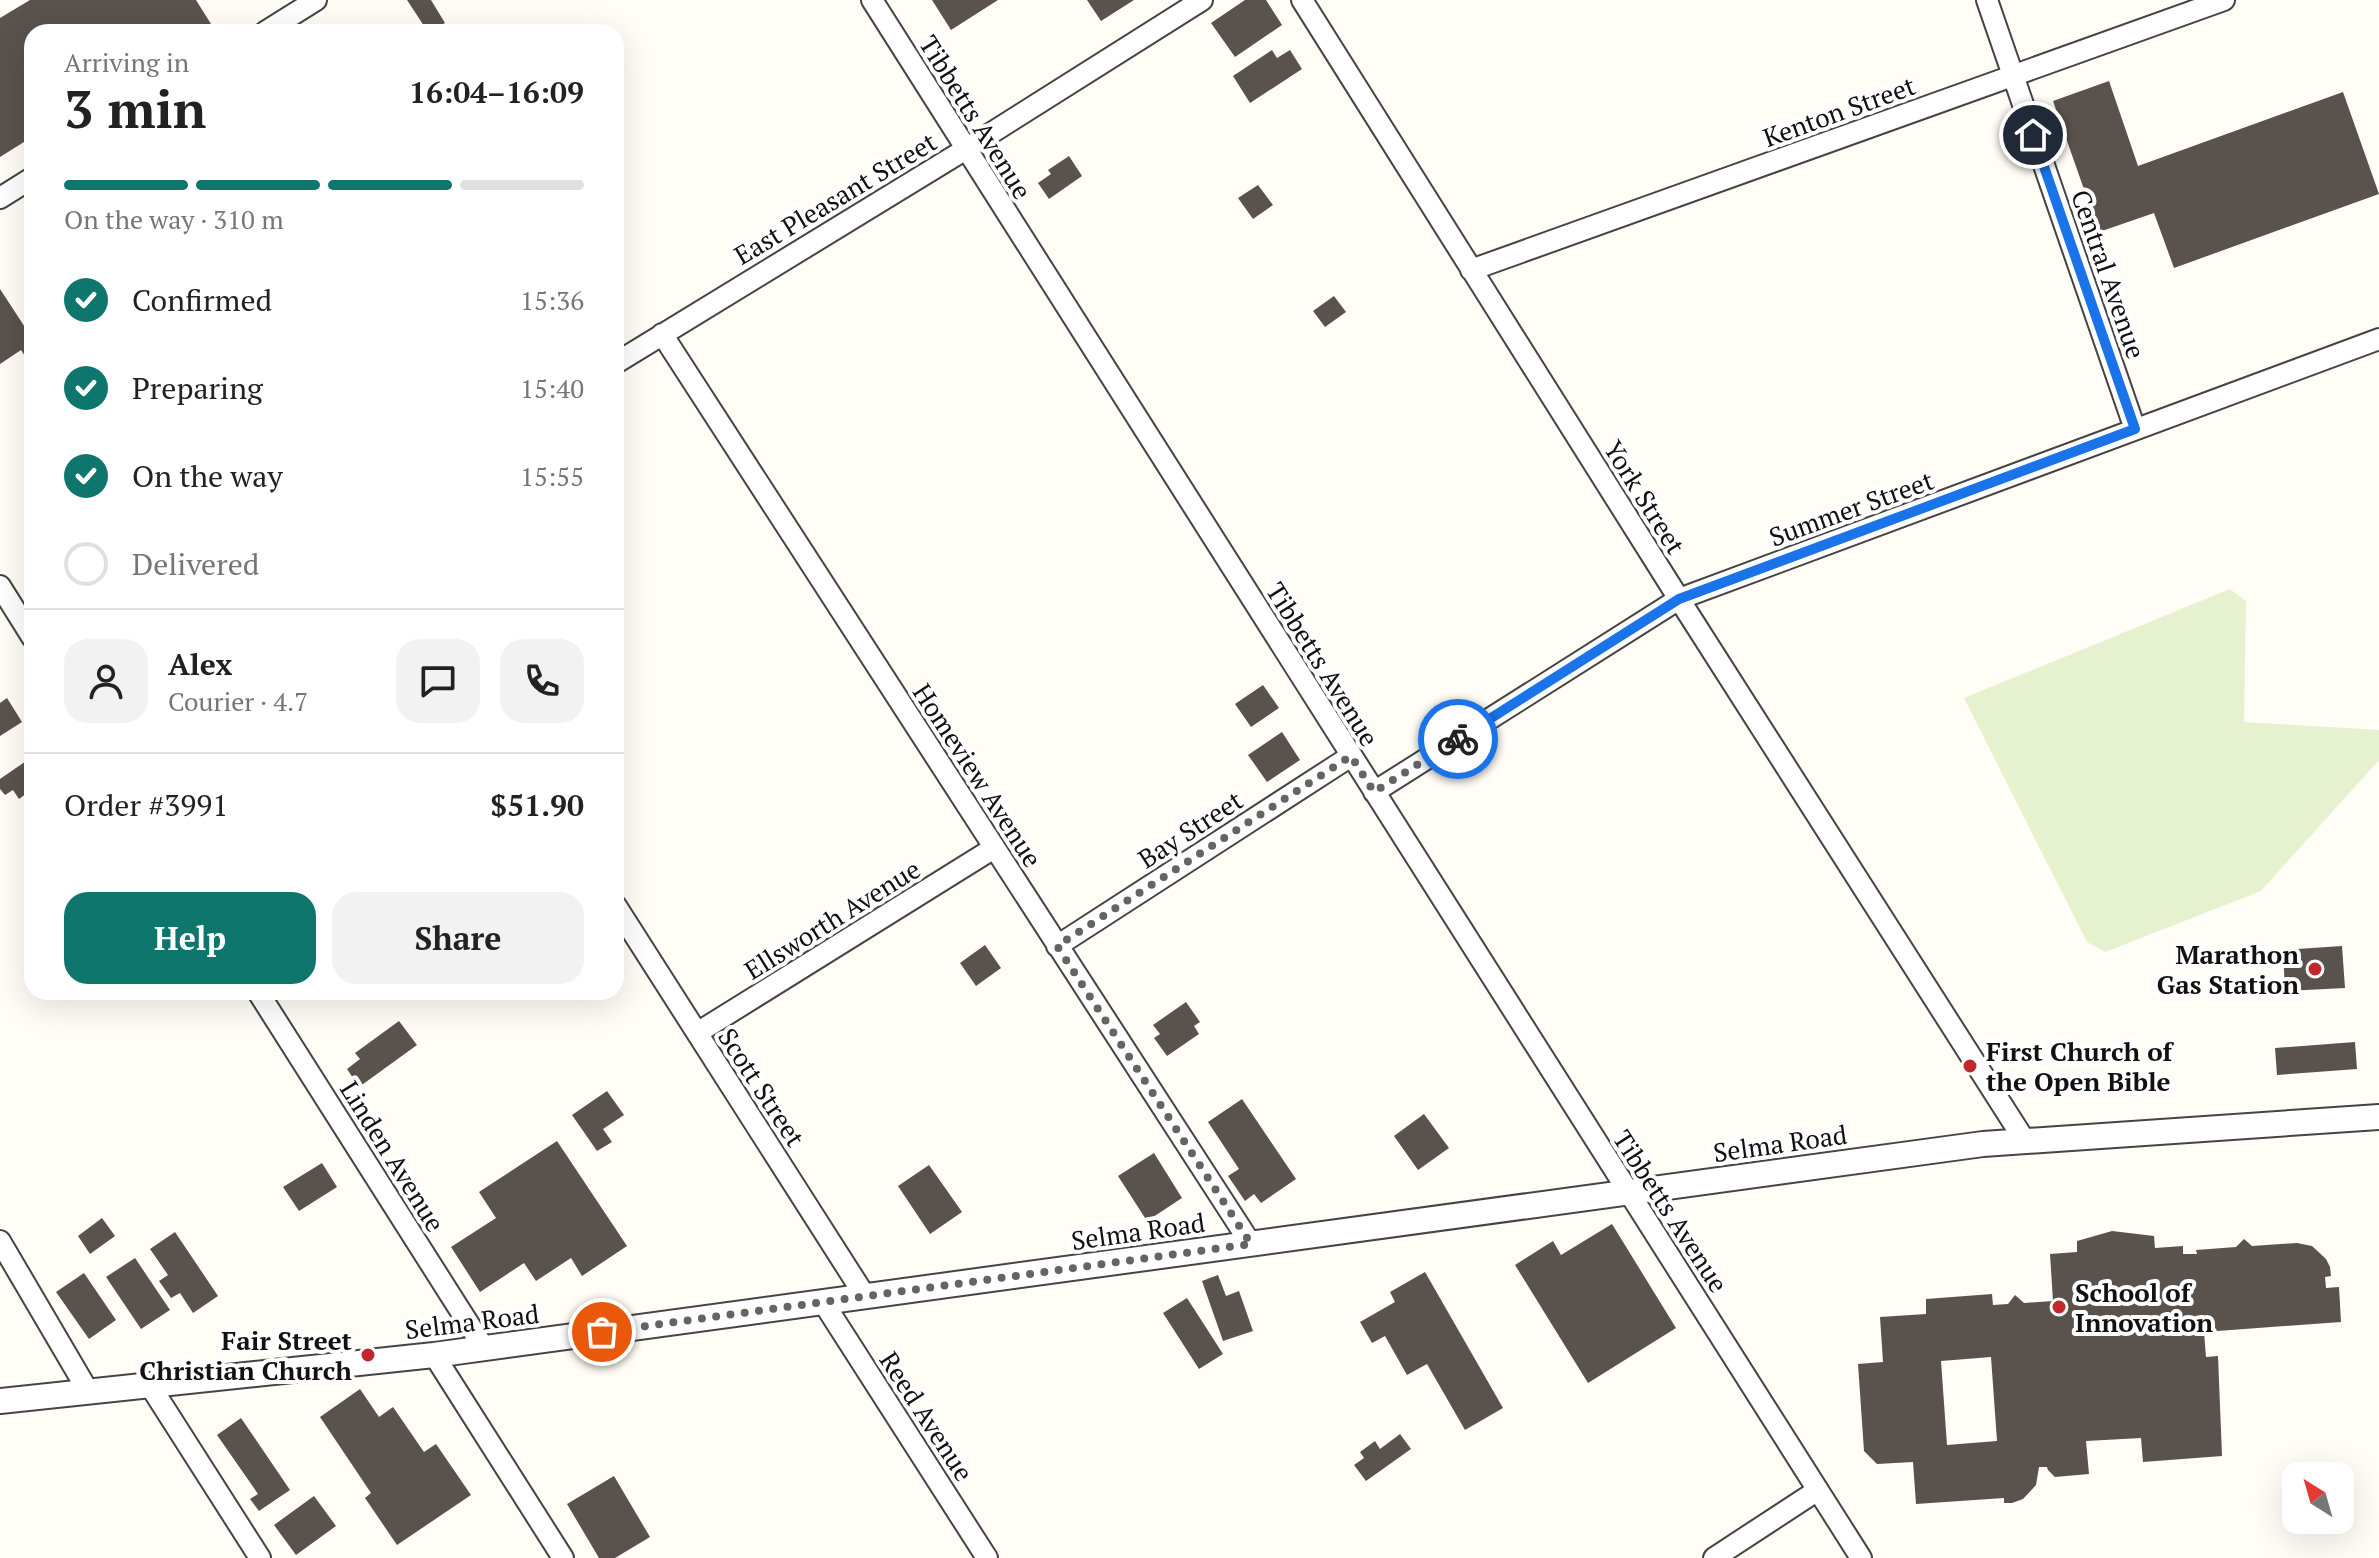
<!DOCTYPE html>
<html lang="en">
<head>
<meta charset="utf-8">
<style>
	:root { --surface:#fff; --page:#f2f2f2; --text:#222; --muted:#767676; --line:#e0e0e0; --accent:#0f766e }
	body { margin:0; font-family:"PT Serif",serif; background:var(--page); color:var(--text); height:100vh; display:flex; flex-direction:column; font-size:30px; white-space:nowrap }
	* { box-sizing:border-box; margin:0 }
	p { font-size:26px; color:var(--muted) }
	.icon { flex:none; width:44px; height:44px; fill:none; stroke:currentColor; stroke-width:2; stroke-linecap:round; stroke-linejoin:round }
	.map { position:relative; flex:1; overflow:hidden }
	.drawer { position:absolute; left:24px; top:24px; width:600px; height:976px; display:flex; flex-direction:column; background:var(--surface); border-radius:24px; box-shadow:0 8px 32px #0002 }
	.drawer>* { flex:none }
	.needle { width:52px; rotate:323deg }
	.buttons { position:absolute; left:2282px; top:1462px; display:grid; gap:16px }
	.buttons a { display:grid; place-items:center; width:72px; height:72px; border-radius:16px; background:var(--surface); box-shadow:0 8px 32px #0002; font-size:40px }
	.pin { position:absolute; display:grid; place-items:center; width:68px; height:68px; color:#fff; margin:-34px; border:4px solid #fff; border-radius:50%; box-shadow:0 2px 8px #0007 }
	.courier { position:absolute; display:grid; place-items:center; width:80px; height:80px; margin:-40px; border:6px solid #1a73e8; border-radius:50%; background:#fff; color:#222; box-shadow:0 2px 10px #0007 }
	.headline em { font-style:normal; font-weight:700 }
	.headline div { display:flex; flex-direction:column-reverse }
	.headline { display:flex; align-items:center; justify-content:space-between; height:136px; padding:0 40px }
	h1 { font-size:52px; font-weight:700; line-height:60px }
	.bar { display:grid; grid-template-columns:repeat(4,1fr); gap:12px 8px; align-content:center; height:96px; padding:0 40px }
	.bar i { height:10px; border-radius:6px; background:var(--line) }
	.bar .active { background:var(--accent) }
	.bar p { grid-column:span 4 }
	.line { display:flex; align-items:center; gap:20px; padding:0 40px; border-top:2px solid var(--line) }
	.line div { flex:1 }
	.round { display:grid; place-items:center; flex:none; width:84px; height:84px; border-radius:24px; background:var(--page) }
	ol { padding:0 40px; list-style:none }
	li { display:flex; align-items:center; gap:24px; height:88px }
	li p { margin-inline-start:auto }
	li .icon { padding:8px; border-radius:50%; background:var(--accent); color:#fff; stroke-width:4 }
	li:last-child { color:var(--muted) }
	li i { width:44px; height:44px; border:4px solid var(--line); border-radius:50% }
	.action { display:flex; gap:16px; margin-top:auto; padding:16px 40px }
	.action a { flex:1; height:92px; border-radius:24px; background:var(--accent); color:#fff; font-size:32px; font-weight:700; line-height:92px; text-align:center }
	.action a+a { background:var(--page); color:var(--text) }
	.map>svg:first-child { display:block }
	.pitch { fill:#e6f2cf }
	.building { fill:#5a524d; fill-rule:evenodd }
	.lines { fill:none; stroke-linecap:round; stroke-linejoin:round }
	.minor-casing { stroke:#444; stroke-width:24 }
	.tertiary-casing { stroke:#444; stroke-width:28 }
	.minor { stroke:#fff; stroke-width:20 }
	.tertiary { stroke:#fff; stroke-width:24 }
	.done { stroke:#646461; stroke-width:8; stroke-dasharray:0 14.4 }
	.route { stroke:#1a73e8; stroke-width:10 }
	.poi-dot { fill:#c4262e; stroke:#fff; stroke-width:3 }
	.labels { text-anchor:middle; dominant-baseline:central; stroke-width:8; stroke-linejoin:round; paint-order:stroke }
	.street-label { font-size:26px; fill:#111; stroke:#fff }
	.poi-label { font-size:26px; font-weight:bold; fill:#111; stroke:#fff; text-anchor:end }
</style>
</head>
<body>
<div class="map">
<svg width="2379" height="1558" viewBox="0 0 2379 1558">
	<rect width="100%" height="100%" fill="#fffdf5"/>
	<path class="pitch" d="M2230,589L2246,601L2244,722L2379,730V760L2261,891L2105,952L2087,942L1964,698Z"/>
	<path class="building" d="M30,0H196L211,24L198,32H32V137L0,157V18Z
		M407,0H431L445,23L428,32Z
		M932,0H998L951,30Z
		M1087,0H1134L1101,21Z
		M1245,0H1266L1282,25L1235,57L1211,23Z
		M1272,50L1277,58L1290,50L1302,69L1250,103L1233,76Z
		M2109,81L2138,166L2343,92L2379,194L2174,268L2154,213L2099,232L2053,101Z
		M1069,156L1082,176L1049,199L1038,183L1051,174L1048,170Z
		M1258,185L1273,205L1253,219L1238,198Z
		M0,289L32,338V358L28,361L21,350L0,364Z
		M1334,296L1346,312L1325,327L1313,311Z
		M1263,685L1279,708L1251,727L1235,704Z
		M7,698L22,722L0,736V703Z
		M1282,732L1300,760L1267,782L1248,755Z
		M32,757V800L27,793L19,799L13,790L5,795L0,789V779Z
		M985,945L1001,968L976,986L960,963Z
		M2342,946L2345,988L2285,991L2283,950Z
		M1186,1002L1200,1022L1194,1026L1199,1034L1167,1056L1154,1038L1160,1034L1153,1025Z
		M399,1021L417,1045L359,1087L347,1069L360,1059L355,1053Z
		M2355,1042L2357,1069L2277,1075L2275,1048Z
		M607,1091L624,1115L603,1129L612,1142L597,1151L572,1115Z
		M1242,1099L1296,1179L1261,1203L1254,1194L1245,1201L1228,1176L1239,1169L1208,1122Z
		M1424,1114L1449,1148L1418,1170L1394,1136Z
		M557,1141L627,1246L582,1276L571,1258L536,1281L524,1263L480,1292L451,1247L496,1218L479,1192Z
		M1154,1153L1182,1198L1147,1221L1118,1176Z
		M322,1163L337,1187L299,1211L283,1187Z
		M929,1165L962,1212L930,1234L898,1186Z
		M102,1218L115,1236L90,1254L78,1236Z
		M1612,1224L1676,1328L1588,1383L1515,1265L1553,1241L1561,1255Z
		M2112,1231L2154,1236L2155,1248L2183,1246V1254H2197L2196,1250L2236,1247L2244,1239L2252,1246L2297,1243L2312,1246L2326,1259L2330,1267L2331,1276L2325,1277L2326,1288L2339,1287L2341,1322L2204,1332L2206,1357L2218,1356L2222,1456L2143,1462L2141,1438L2086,1441L2089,1474L2055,1477L2048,1470L2047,1467H2039L2036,1485L2023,1499L2012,1503H2004V1498L1916,1504L1913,1462L1877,1464L1864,1451L1858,1364L1883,1362L1880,1317L1926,1314V1299L1992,1294L1993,1305L2008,1304L2015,1295L2024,1303L2053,1301L2050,1254L2077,1252V1241ZM1991,1357L1997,1441L1947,1445L1941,1361Z
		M175,1232L218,1296L193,1313L180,1293L171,1298L159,1281L168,1275L150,1249Z
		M135,1258L170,1310L141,1329L106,1277Z
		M1425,1272L1503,1408L1465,1430L1427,1364L1407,1375L1385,1336L1372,1343L1360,1322L1395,1302L1390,1292Z
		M84,1273L116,1320L89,1339L56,1292Z
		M1218,1275L1226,1296L1239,1291L1253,1331L1223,1341L1202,1281Z
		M1187,1298L1223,1354L1199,1369L1163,1313Z
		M360,1389L379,1417L393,1407L424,1452L436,1444L471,1495L397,1545L365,1498L371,1493L320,1417Z
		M241,1418L290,1490L259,1511L250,1499L258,1494L217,1435Z
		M1400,1434L1411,1449L1366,1481L1354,1465L1364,1458L1360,1452L1375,1441L1380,1449Z
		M614,1476L650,1537L615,1558H599L567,1504Z
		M314,1496L336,1526L296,1555L274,1525Z"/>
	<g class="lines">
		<defs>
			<path id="minor" d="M872,0L1861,1558
				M1302,0L1679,599L2025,1141
				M1987,0L2135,429
				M265,32L316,0
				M0,198L32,178
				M1471,270L2224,0
				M662,334L1251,1244
				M616,363L966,149L1202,0
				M0,586L32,637
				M1374,792L1679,599L2379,339
				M616,906L865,1296
				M1057,946L1351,756
				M258,992L484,1348
				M697,1033L994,848
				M0,1241L88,1391
				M823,1302L987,1558
				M434,1355L563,1558
				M149,1384L260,1558
				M1714,1558L1818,1490"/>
			<path id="tertiary" d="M0,1401L434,1355L1983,1144L2379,1117"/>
		</defs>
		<use href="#minor" class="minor-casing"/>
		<use href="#tertiary" class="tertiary-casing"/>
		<use href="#minor" class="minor"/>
		<use href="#tertiary" class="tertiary"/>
	</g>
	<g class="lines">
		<path class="done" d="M602,1332L1251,1244L1057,946L1351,756L1374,792L1458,739"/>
		<path class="route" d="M1458,739L1679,599L2135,429L2033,135"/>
	</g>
	<g class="poi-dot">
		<circle cx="2315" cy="969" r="8"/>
		<circle cx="1970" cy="1066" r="8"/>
		<circle cx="2059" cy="1307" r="8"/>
		<circle cx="368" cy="1355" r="8"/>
	</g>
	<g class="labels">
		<g class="street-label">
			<text transform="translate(1839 111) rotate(-20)">Kenton Street</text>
			<text transform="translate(976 117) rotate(58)">Tibbetts Avenue</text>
			<text transform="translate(835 198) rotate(-31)">East Pleasant Street</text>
			<text transform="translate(2109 274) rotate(71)">Central Avenue</text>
			<text transform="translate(1645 497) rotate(58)">York Street</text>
			<text transform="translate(1851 508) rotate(-20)">Summer Street</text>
			<text transform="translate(1323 664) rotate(58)">Tibbetts Avenue</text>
			<text transform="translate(978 775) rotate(57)">Homeview Avenue</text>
			<text transform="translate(1190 829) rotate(-33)">Bay Street</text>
			<text transform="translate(832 919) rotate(-32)">Ellsworth Avenue</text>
			<text transform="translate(762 1087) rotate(57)">Scott Street</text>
			<text transform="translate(1780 1143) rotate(-8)">Selma Road</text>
			<text transform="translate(393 1156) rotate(58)">Linden Avenue</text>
			<text transform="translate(1671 1211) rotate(57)">Tibbetts Avenue</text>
			<text transform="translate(1138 1231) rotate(-8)">Selma Road</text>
			<text transform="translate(472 1321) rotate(-7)">Selma Road</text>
			<text transform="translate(927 1416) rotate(57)">Reed Avenue</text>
		</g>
		<g class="poi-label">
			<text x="2299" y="954">Marathon<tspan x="2299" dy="30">Gas Station</tspan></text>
			<text x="1986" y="1051" text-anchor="start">First Church of<tspan x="1986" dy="30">the Open Bible</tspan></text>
			<text x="2075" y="1292" text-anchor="start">School of<tspan x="2075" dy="30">Innovation</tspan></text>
			<text x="352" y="1340">Fair Street<tspan x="352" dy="30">Christian Church</tspan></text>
		</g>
	</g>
</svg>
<div class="buttons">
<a><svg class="needle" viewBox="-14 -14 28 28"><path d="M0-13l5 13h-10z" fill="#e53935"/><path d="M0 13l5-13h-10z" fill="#767676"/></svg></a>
</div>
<div class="pin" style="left:602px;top:1332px;background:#ea580c"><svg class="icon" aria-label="bag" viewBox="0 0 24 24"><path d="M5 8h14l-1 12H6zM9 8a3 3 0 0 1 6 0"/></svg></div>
<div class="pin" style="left:2033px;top:135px;background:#1f2937"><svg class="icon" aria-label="home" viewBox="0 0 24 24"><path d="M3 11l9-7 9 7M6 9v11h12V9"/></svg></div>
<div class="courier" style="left:1458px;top:739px"><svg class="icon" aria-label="bike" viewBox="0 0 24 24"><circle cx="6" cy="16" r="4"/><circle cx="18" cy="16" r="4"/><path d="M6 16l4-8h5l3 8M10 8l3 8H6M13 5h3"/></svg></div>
<section class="drawer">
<div class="headline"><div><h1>3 min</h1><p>Arriving in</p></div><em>16:04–16:09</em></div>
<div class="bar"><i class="active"></i><i class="active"></i><i class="active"></i><i></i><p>On the way · 310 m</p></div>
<ol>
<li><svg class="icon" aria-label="check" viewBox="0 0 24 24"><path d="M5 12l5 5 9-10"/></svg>Confirmed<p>15:36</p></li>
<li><svg class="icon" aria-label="check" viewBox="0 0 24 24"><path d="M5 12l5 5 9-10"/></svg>Preparing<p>15:40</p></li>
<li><svg class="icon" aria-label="check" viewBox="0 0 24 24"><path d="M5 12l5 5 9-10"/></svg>On the way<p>15:55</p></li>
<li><i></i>Delivered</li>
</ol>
<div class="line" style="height:144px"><a class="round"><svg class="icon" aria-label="person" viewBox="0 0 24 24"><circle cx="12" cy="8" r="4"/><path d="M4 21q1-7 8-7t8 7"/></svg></a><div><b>Alex</b><p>Courier · 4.7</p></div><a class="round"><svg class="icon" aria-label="chat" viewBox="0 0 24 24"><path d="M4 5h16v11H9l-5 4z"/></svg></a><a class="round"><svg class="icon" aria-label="phone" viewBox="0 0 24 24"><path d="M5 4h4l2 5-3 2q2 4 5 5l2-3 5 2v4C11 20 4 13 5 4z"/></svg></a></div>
<div class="line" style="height:104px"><div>Order #3991</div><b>$51.90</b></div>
<div class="action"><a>Help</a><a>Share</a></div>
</section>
</div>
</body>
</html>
